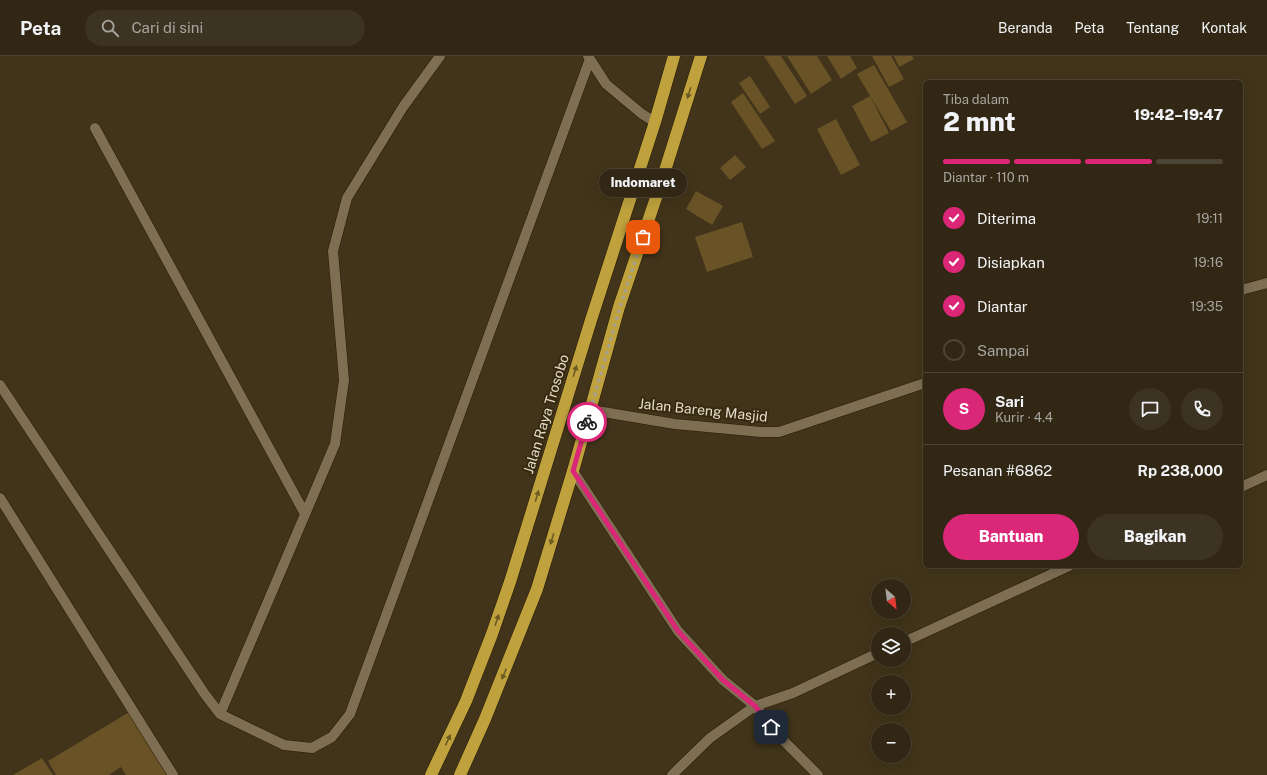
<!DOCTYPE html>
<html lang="id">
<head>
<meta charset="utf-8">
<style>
	:root { --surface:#312714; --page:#3d3322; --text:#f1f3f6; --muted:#a8a5a0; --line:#4c4434; --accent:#db2777 }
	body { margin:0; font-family:"Public Sans",sans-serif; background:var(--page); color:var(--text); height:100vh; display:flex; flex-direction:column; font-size:15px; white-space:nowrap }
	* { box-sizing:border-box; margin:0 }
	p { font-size:13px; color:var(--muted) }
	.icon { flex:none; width:22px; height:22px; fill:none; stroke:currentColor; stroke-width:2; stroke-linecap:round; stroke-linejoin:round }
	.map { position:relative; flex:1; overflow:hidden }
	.panel { position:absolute; left:923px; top:24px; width:320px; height:488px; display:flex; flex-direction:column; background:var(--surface); border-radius:6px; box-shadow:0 4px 16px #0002,0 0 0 1px var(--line) }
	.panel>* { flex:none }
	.needle { width:26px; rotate:152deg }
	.tools { position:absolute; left:871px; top:523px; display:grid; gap:8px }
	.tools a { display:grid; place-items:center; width:40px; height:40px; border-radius:50%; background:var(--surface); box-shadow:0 4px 16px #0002,0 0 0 1px var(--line); font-size:20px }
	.pin { position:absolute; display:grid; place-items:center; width:34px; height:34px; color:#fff; margin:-17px; border-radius:8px; box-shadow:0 2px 6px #0006 }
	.courier { position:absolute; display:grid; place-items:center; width:40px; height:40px; margin:-20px; border:3px solid #db2777; border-radius:50%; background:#fff; color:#222; box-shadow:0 1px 5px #0007 }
	.bubble { position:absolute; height:28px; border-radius:14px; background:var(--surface); box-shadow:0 4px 16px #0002,0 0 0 1px var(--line); font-size:13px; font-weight:800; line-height:28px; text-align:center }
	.headline em { font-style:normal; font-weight:800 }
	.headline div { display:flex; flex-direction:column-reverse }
	.headline { display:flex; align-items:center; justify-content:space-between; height:68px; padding:0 20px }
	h1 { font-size:26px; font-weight:800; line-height:30px }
	.bar { display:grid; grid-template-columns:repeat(4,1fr); gap:6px 4px; align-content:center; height:48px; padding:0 20px }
	.bar i { height:5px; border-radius:3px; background:var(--line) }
	.bar .current { background:var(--accent) }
	.bar p { grid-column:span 4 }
	.line { display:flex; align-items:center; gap:10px; padding:0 20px; border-top:1px solid var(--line) }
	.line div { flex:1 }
	.round { display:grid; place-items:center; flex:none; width:42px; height:42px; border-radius:21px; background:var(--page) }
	ol { padding:0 20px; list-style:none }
	li { display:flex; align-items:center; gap:12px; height:44px }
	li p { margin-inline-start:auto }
	li .icon { padding:4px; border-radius:50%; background:var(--accent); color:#fff; stroke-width:4 }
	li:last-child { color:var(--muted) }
	li i { width:22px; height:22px; border:2px solid var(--line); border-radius:50% }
	.button { display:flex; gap:8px; margin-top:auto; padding:8px 20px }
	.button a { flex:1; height:46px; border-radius:24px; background:var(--accent); color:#fff; font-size:16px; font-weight:800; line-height:46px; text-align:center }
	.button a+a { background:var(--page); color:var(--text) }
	header { display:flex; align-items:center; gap:24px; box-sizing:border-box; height:56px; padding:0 20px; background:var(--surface); border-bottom:1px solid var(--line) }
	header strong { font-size:19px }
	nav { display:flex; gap:22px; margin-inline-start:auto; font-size:14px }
	.search { width:280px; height:36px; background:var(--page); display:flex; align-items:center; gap:10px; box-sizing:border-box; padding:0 14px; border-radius:22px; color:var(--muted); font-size:15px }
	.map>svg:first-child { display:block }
	.building { fill:#695226 }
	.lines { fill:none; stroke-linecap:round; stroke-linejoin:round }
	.lane-casing { stroke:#281b02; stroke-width:11 }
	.street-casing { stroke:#281b02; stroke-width:11 }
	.highway-casing { stroke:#281b02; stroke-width:13 }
	.lane { stroke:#7e6f53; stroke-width:10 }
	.street { stroke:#7e6f53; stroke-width:10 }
	.highway { stroke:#bfa23d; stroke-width:12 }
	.oneway { fill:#6d5a21 }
	.done { stroke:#aaa18d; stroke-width:4; stroke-dasharray:0 7.2 }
	.route { stroke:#db2777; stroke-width:5 }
	.labels { text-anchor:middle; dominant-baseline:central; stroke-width:4; stroke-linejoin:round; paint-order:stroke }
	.street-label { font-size:14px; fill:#e3dbcb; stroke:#372a0f }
</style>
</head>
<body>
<header>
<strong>Peta</strong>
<div class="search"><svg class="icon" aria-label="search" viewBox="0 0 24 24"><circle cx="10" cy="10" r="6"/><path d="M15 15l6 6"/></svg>Cari di sini</div>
<nav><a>Beranda</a><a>Peta</a><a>Tentang</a><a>Kontak</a></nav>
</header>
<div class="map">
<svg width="1267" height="719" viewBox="0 0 1267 719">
	<rect width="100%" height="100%" fill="#41341a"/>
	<path class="building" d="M764,0H781L807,40L795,48Z
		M787,0H817L832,24L811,38Z
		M827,0H850L857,12L841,23Z
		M872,0H891L904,23L889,31Z
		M894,0H912L914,3L899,11Z
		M874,9L907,66L891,75L857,18Z
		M750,20L770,51L760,58L739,27Z
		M743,37L775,85L762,93L731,46Z
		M870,40L889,77L871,86L852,50Z
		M836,63L860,109L841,119L817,73Z
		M735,99L746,111L730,124L720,112Z
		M696,135L723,150L712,169L686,153Z
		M742,166L753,201L707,216L695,181Z
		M131,655L171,719H126L121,711L109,719H56L48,705Z
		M42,702L53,719H13Z"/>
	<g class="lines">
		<defs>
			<path id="lane" d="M588,0L606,28L642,58L655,66
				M95,72L305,458
				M0,329L204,637L220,658L284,689L312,692L332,681L350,658L590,3
				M755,650L778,679L818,719
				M220,658L335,388L344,324L333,195L347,142L403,51L440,0"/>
			<path id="street" d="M1241,234L1267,227
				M591,354L675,368L761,376H779L925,327
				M573,415L678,575L723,624L755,650L793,637L878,597
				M1241,431L1267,419
				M0,442L173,719
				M904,586L1069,510
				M672,719L710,682L755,650"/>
			<path id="highway" d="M431,719L466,645L492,578L510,526L591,264L655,66L674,0
				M460,719L485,663L537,533L573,415L619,251L662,124L701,0"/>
		</defs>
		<use href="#lane" class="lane-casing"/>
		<use href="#street" class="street-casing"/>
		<use href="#highway" class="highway-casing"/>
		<use href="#lane" class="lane"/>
		<use href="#street" class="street"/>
		<use href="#highway" class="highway"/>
	</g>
	<defs><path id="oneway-solid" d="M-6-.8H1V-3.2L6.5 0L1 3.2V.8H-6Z"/></defs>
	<g class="oneway">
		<use href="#oneway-solid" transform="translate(689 37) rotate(107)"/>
		<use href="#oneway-solid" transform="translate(575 315) rotate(-73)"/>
		<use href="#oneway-solid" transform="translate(537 440) rotate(-73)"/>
		<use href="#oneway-solid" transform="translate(552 483) rotate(107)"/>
		<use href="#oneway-solid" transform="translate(497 564) rotate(-71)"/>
		<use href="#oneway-solid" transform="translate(504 618) rotate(112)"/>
		<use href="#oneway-solid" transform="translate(448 684) rotate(-65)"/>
	</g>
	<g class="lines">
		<path class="done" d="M587,366L620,251L643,181"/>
		<path class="route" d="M587,366L573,415L678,575L723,624L755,650L771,671"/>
	</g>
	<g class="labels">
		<g class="street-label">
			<text transform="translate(703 354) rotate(6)">Jalan Bareng Masjid</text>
			<text transform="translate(546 358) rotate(-73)">Jalan Raya Trosobo</text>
		</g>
	</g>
</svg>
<div class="tools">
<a><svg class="needle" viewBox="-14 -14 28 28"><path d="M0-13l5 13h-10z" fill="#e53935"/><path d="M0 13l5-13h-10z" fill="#a8a5a0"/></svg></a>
<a><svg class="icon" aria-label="layers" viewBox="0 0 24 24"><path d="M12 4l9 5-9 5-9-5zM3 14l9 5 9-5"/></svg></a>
<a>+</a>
<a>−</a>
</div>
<div class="pin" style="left:643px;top:181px;background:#ea580c"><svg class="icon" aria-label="bag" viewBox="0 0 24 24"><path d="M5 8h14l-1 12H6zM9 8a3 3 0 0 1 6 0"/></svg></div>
<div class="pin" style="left:771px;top:671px;background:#1f2937"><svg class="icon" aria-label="home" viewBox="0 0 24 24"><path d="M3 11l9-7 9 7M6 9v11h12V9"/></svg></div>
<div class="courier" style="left:587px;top:366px"><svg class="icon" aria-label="bike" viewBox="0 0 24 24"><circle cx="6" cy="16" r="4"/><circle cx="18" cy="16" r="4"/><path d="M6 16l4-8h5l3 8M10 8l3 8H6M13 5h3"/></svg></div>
<div class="bubble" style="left:599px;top:113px;width:88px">Indomaret</div>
<section class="panel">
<div class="headline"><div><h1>2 mnt</h1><p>Tiba dalam</p></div><em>19:42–19:47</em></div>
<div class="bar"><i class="current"></i><i class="current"></i><i class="current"></i><i></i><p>Diantar · 110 m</p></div>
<ol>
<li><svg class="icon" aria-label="check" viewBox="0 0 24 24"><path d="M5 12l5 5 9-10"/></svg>Diterima<p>19:11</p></li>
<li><svg class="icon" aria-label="check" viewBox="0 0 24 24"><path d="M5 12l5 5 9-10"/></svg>Disiapkan<p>19:16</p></li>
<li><svg class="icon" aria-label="check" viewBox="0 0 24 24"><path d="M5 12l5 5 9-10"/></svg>Diantar<p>19:35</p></li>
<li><i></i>Sampai</li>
</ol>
<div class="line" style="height:72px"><b class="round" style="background:var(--accent);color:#fff">S</b><div><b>Sari</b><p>Kurir · 4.4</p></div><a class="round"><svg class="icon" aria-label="chat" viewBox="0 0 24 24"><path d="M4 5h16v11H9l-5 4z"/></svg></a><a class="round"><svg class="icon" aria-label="phone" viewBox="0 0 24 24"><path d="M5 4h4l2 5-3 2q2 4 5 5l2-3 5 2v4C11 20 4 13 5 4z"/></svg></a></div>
<div class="line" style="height:52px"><div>Pesanan #6862</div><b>Rp 238,000</b></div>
<div class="button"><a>Bantuan</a><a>Bagikan</a></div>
</section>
</div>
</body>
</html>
